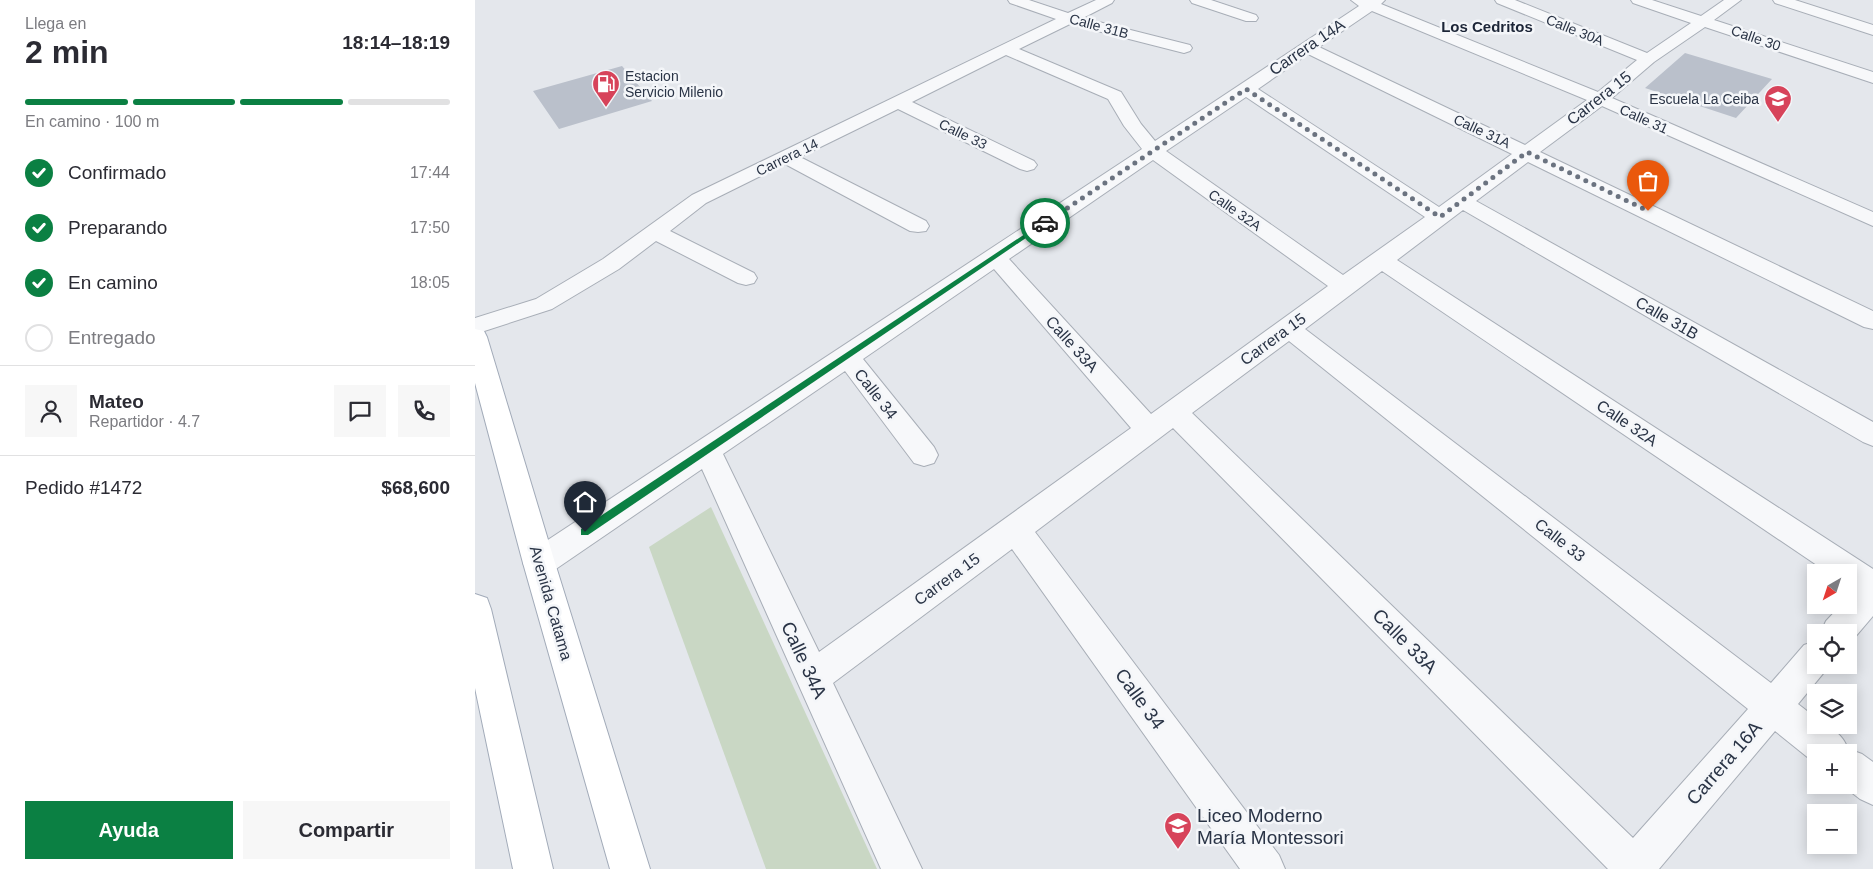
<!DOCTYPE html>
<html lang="es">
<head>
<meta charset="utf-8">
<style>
	:root { --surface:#fff; --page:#f7f7f7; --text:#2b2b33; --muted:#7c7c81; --line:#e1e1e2; --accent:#0b8043 }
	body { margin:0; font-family:Arial,sans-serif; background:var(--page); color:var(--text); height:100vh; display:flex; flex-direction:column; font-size:19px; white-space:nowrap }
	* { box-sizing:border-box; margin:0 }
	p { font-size:16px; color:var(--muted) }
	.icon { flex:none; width:28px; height:28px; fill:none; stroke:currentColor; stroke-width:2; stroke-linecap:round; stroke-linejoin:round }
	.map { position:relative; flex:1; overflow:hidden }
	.side { display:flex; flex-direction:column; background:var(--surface); width:475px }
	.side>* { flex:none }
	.needle { width:32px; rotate:219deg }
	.tools { position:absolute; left:1332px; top:564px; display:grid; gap:10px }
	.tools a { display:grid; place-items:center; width:50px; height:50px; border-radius:0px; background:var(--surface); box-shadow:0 2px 12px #0003; font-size:25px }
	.pin { position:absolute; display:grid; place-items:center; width:42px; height:42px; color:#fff; margin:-51px -21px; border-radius:50% 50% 50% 0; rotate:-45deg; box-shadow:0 0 5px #0007 }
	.pin .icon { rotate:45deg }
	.courier { position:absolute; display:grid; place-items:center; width:50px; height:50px; margin:-25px; border:4px solid #0b8043; border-radius:50%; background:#fff; color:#222; box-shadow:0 1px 6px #0007 }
	.summary em { font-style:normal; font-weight:700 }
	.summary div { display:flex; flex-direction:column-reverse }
	.summary { display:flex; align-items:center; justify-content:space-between; height:85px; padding:0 25px }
	h1 { font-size:32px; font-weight:700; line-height:38px }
	.bar { display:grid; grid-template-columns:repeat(4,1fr); gap:8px 5px; align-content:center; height:60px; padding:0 25px }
	.bar i { height:6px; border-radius:4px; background:var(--line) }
	.bar .active { background:var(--accent) }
	.bar p { grid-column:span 4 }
	.line { display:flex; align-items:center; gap:12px; padding:0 25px; border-top:1px solid var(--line) }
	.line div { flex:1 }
	.round { display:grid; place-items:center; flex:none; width:52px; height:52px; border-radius:0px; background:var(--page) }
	ol { padding:0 25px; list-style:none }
	li { display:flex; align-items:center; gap:15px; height:55px }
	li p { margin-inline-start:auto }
	li .icon { padding:5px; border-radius:50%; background:var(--accent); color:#fff; stroke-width:4 }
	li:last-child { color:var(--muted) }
	li i { width:28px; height:28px; border:2px solid var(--line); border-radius:50% }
	.cta { display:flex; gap:10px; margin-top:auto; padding:10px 25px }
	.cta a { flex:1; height:58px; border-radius:0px; background:var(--accent); color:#fff; font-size:20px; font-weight:700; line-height:58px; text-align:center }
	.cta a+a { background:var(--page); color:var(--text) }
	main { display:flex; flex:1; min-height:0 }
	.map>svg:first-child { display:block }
	.green { fill:#c9d7c4 }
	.building { fill:#bac0cb }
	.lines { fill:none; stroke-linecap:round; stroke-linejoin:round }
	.minor-casing { stroke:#a8aeb7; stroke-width:2 }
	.major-casing { stroke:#a2abb9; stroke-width:2 }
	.minor { fill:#f7f8fa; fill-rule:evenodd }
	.major { fill:#fff; fill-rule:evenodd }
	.route { fill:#0b8043 }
	.done { stroke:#6b7380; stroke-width:5; stroke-dasharray:0 9 }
	.labels { text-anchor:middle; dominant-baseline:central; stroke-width:5; stroke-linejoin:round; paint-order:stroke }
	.far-street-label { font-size:14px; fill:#2a3446; stroke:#f4f6f9 }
	.far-poi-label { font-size:14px; fill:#2a3446; stroke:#f4f6f9; text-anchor:start }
	.far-neighbourhood-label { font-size:15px; font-weight:bold; fill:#1c2537; stroke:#f4f6f9 }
	.street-label { font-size:16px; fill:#2a3446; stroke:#f4f6f9 }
	.near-street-label { font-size:19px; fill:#2a3446; stroke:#f4f6f9 }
	.near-poi-label { font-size:19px; fill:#2a3446; stroke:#f4f6f9; text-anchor:start }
</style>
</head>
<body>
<main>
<section class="side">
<div class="summary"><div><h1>2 min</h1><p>Llega en</p></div><em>18:14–18:19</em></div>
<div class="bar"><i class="active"></i><i class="active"></i><i class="active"></i><i></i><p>En camino · 100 m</p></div>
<ol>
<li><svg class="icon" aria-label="check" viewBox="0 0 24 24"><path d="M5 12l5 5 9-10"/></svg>Confirmado<p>17:44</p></li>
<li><svg class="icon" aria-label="check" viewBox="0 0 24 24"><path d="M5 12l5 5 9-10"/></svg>Preparando<p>17:50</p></li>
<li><svg class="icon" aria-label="check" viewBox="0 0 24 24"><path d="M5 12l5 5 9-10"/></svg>En camino<p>18:05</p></li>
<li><i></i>Entregado</li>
</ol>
<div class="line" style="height:90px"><a class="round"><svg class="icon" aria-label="person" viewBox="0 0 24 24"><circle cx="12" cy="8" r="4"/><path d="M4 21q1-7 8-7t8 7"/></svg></a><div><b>Mateo</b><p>Repartidor · 4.7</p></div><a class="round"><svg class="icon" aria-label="chat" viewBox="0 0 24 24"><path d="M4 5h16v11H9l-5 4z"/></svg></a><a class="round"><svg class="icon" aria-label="phone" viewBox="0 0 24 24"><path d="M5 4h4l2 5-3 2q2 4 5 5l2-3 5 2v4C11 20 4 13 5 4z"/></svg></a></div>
<div class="line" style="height:65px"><div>Pedido #1472</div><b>$68,600</b></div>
<div class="cta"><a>Ayuda</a><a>Compartir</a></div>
</section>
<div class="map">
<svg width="1398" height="869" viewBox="0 0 1398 869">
	<rect width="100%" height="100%" fill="#e4e7ec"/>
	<path class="green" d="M236,507L402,869H291L174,547Z"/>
	<path class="building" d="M1210,53L1297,79L1261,118L1170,88Z
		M147,66L177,101L84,129L58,91Z"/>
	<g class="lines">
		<defs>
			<path id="minor" d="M533,0H554L593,13L621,0H639L637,3L608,18L715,45L717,48L715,51L709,53L595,24L544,49L646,92L666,124L680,141L884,6L876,0H910L906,4L1123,92L1162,60L1022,3L1020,0H1040L1172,53L1216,23L1158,3L1156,0H1177L1226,16L1249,0H1266L1239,20L1398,72V83L1230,27L1179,62L1137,98L1398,212V226L1127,106L1065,152L1398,311V329L1389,327L1053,162L1001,201L1398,422V446L1388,442L988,210L922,260L1398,569V616L1375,643L1374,632H1346L1351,621L1366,605H1374V596L1379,591L1374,587V572H1352L907,271L830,329L1296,683L1329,645L1341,641V665H1355L1323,704L1341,718V725C1356,725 1368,735 1373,749L1387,754L1398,762V805L1385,799L1367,785H1374V752H1341V764L1300,731L1184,869H1133L698,428L560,532L804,855L810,869H765L537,549L358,683L447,869H406L227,469L75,573L64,577L53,573L48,563L53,553L667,149L649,126L633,99L531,55L437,102L559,161L562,165L559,169L552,171L545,169L423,109L325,157L451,221L454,226L451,231L443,232L435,231L310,164L231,203L195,231L279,273L282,278L279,283L271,285L263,283L181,241L144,269L77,309L0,334V318L61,299L128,259L217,195L581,19L535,3ZM897,11L1112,100L1050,145L844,47ZM833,54L1037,154L964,207L783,89ZM771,97L950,217L868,275L691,151ZM678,160L853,286L676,414L534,259ZM519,269L656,428L344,652L248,454L370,371L439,463L449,466L459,463L463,455L459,447L388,359ZM814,341L1273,709L1158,838L717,413Z
				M715,0H736L781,15L783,18L781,21H771L717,3Z
				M1298,0H1320L1398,25V35L1300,3Z"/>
			<path id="major" d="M0,329L9,331L12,337L80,563L175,869H135L48,563L0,383Z
				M0,594L12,598L16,609L78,869H38L0,688Z"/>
		</defs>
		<use href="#minor" class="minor-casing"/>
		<use href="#major" class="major-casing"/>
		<use href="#minor" class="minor"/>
		<use href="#major" class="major"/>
	</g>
	<path class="route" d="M568,222L573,223L113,535H106V529Z"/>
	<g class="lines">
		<path class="done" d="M570,223L771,89L965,217L1052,152L1173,211"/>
	</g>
	<defs>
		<symbol id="fuel-pin" viewBox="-11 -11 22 30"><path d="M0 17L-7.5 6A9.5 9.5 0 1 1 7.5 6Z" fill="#d7435a" stroke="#f4f6f9"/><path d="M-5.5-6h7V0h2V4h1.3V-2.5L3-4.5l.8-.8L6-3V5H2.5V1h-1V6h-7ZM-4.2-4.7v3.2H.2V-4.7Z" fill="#fff"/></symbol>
		<symbol id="school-pin" viewBox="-11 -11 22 30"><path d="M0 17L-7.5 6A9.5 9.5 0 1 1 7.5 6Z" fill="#d7435a" stroke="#f4f6f9"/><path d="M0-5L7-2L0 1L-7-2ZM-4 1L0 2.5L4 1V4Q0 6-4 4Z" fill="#fff"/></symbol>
	</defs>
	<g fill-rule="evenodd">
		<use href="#fuel-pin" x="115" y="68" width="32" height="43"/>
		<use href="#school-pin" x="1287" y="83" width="32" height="43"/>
		<use href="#school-pin" x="687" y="810" width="32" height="43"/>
	</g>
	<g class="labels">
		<g class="far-street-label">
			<text transform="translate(624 26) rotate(15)">Calle 31B</text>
			<text transform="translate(1100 30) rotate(22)">Calle 30A</text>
			<text transform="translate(1281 38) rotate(19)">Calle 30</text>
			<text transform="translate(1169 119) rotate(24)">Calle 31</text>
			<text transform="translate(1007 131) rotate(25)">Calle 31A</text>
			<text transform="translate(488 134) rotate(26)">Calle 33</text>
			<text transform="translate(312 157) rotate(-26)">Carrera 14</text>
			<text transform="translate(760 210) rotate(35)">Calle 32A</text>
		</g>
		<g class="far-poi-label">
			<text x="150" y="76">Estacion<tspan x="150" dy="16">Servicio Milenio</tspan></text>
			<text x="1284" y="99" text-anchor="end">Escuela La Ceiba</text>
		</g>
		<g class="far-neighbourhood-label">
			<text x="1012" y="26">Los Cedritos</text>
		</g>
		<g class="street-label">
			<text transform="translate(832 47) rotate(-34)">Carrera 14A</text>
			<text transform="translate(1124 98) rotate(-38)">Carrera 15</text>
			<text transform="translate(1192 318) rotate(30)">Calle 31B</text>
			<text transform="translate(798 339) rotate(-36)">Carrera 15</text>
			<text transform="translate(597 344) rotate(48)">Calle 33A</text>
			<text transform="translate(401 394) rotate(52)">Calle 34</text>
			<text transform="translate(1152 423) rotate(34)">Calle 32A</text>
			<text transform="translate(1085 540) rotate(38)">Calle 33</text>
			<text transform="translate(472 579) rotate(-36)">Carrera 15</text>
			<text transform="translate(76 603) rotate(74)">Avenida Catama</text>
		</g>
		<g class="near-street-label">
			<text transform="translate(930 641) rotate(45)">Calle 33A</text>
			<text transform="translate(329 660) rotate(65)">Calle 34A</text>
			<text transform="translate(665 699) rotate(54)">Calle 34</text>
			<text transform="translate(1249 763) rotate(-49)">Carrera 16A</text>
		</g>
		<g class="near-poi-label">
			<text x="722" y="815">Liceo Moderno<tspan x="722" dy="22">María Montessori</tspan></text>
		</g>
	</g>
</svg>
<div class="tools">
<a><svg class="needle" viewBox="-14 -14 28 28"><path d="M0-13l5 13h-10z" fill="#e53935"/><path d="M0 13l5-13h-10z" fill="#7c7c81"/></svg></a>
<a><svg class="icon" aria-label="locate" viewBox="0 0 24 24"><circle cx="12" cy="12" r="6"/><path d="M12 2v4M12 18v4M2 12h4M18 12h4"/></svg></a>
<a><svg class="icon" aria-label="layers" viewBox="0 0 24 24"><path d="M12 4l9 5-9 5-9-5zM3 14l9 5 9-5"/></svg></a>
<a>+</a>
<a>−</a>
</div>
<div class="pin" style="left:1173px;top:211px;background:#ea580c"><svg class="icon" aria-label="bag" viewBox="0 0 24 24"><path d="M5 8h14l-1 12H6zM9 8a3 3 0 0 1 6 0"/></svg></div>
<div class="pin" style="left:110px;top:532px;background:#1f2937"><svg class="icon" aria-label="home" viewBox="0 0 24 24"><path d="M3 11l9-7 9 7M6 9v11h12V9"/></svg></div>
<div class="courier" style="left:570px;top:223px"><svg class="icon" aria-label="car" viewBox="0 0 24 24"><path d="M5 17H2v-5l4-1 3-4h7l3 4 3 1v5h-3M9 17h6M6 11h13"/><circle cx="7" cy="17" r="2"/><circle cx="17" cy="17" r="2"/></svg></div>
</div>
</main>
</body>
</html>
